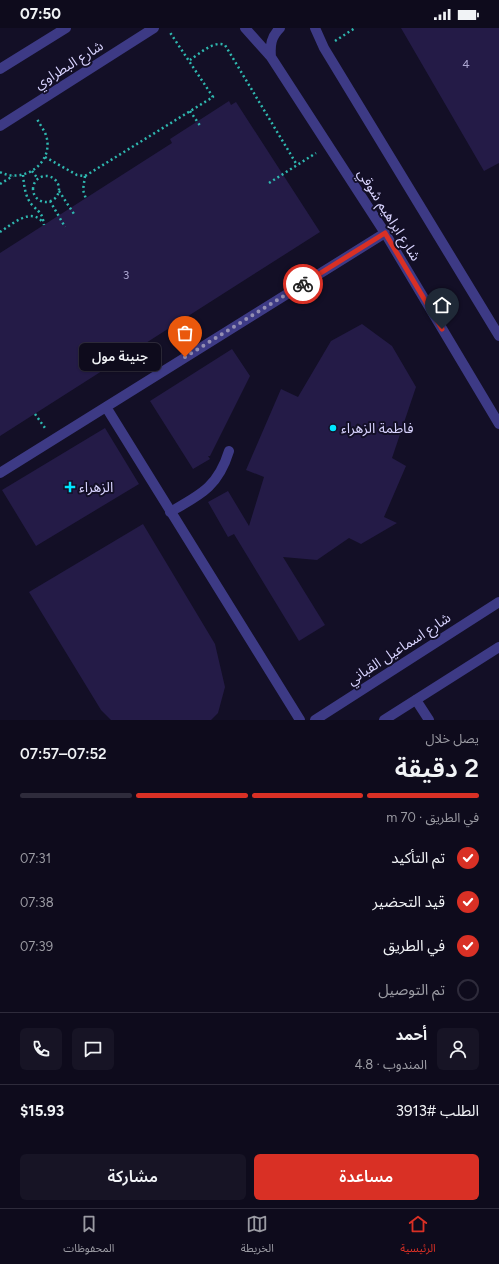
<!DOCTYPE html>
<html lang="ar">
<head>
<meta charset="utf-8">
<style>
	:root { --surface:#0e0b1c; --page:#171425; --text:#f1f3f6; --muted:#9b9ba3; --line:#2e2b3b; --accent:#d93025 }
	body { margin:0; font-family:Figtree,"Noto Sans Arabic",sans-serif; background:var(--page); color:var(--text); direction:rtl; height:100vh; display:flex; flex-direction:column; font-size:15px; white-space:nowrap }
	* { box-sizing:border-box; margin:0 }
	p { font-size:13px; color:var(--muted) }
	.icon { flex:none; width:22px; height:22px; fill:none; stroke:currentColor; stroke-width:2; stroke-linecap:round; stroke-linejoin:round }
	.map { position:relative; height:692px; overflow:hidden; direction:ltr }
	.sheet { display:flex; flex-direction:column; background:var(--surface); flex:1 }
	.sheet>* { flex:none }
	.pin { position:absolute; display:grid; place-items:center; width:34px; height:34px; color:#fff; margin:-41px -17px; border-radius:50% 50% 50% 0; rotate:-45deg; box-shadow:0 0 4px #0007 }
	.pin .icon { rotate:45deg }
	.courier { position:absolute; display:grid; place-items:center; width:40px; height:40px; margin:-20px; border:3px solid #d93025; border-radius:50%; background:#fff; color:#222; box-shadow:0 1px 5px #0007 }
	.bubble { position:absolute; height:28px; border-radius:6px; background:var(--surface); box-shadow:0 1px 3px #0004,0 0 0 1px var(--line); font-size:13px; font-weight:600; line-height:28px; text-align:center; direction:rtl }
	.overview em { font-style:normal; font-weight:600 }
	.overview div { display:flex; flex-direction:column-reverse }
	.overview { display:flex; align-items:center; justify-content:space-between; height:68px; padding:0 20px }
	h1 { font-size:26px; font-weight:600; line-height:30px }
	.bar { display:grid; grid-template-columns:repeat(4,1fr); gap:6px 4px; align-content:center; height:48px; padding:0 20px }
	.bar i { height:5px; border-radius:3px; background:var(--line) }
	.bar .selected { background:var(--accent) }
	.bar p { grid-column:span 4 }
	.line { display:flex; align-items:center; gap:10px; padding:0 20px; border-top:1px solid var(--line) }
	.line div { flex:1 }
	.round { display:grid; place-items:center; flex:none; width:42px; height:42px; border-radius:6px; background:var(--page) }
	ol { padding:0 20px; list-style:none }
	li { display:flex; align-items:center; gap:12px; height:44px }
	li p { margin-inline-start:auto }
	li .icon { padding:4px; border-radius:50%; background:var(--accent); color:#fff; stroke-width:4 }
	li:last-child { color:var(--muted) }
	li i { width:22px; height:22px; border:2px solid var(--line); border-radius:50% }
	.button { display:flex; gap:8px; margin-top:auto; padding:8px 20px }
	.button a { flex:1; height:46px; border-radius:6px; background:var(--accent); color:#fff; font-size:16px; font-weight:600; line-height:46px; text-align:center }
	.button a+a { background:var(--page); color:var(--text) }
	.status { display:flex; justify-content:space-between; align-items:center; height:28px; padding:0 20px; background:var(--surface); direction:ltr }
	.status svg { height:11px; fill:currentColor }
	.menu { display:flex; justify-content:space-around; align-items:center; height:56px; border-top:1px solid var(--line); background:var(--surface); font-size:11px; color:var(--muted) }
	.menu a { display:grid; justify-items:center; gap:2px }
	.menu .selected { color:var(--accent) }
	.map>svg:first-child { display:block }
	.building { fill:#241b47 }
	.lines { fill:none; stroke-linecap:round; stroke-linejoin:round }
	.path { stroke:#2fb8b0; stroke-width:2.5; stroke-dasharray:2 3; stroke-linecap:butt }
	.service { stroke:#3d3a85; stroke-width:10 }
	.minor { stroke:#3d3a85; stroke-width:10 }
	.tertiary { stroke:#3d3a85; stroke-width:10 }
	.done { stroke:#948fb3; stroke-width:4; stroke-dasharray:0 7.2 }
	.route { stroke:#d93025; stroke-width:5 }
	.poi-dot { fill:#00e5ff; stroke:#130f26; stroke-width:1.5 }
	.labels { text-anchor:middle; dominant-baseline:central; stroke-width:4; stroke-linejoin:round; paint-order:stroke }
	.number-label { font-size:12px; fill:#aca6d1 }
	.street-label { font-size:14px; fill:#d9d4ff; stroke:#130f26 }
	.poi-label { font-size:14px; fill:#d9d4ff; stroke:#130f26; text-anchor:start }
</style>
</head>
<body>
<div class="status"><b>07:50</b><svg viewBox="0 0 49 12"><path d="M0 12V9h3v3zM5 12V6h3v6zM10 12V3h3v9zM15 12V0h3v12zM26 1h20v11H26zM47 4h2v5h-2z"/></svg></div>
<div class="map">
<svg width="499" height="692" viewBox="0 0 499 692">
	<rect width="100%" height="100%" fill="#130f26"/>
	<path class="building" d="M401,0H499V135L484,143Z
		M229,73L231,77L236,74L320,204L0,408V225L172,115L170,111Z
		M362,296L392,318L416,359L392,430L406,438L384,489L397,495L361,516L349,510L317,532L283,529L325,597L299,613L234,506L228,509L208,474L228,463L249,498L264,449L246,442L281,361L298,369L331,313Z
		M232,321L250,348L210,428H208L210,431L193,441L150,373Z
		M105,400L139,456L36,518L2,462Z
		M143,496L215,616L225,659L218,685L211,692H111L101,682L29,564Z"/>
	<g class="lines">
		<path class="path" d="M335,13L355,0
			M190,32C199,26 214,12 225,17L297,137
			M190,83L201,99
			M45,129L77,147L85,148L213,69L169,3
			M32,143L38,151
			M0,144C23,156 52,136 47,111C46,104 40,97 37,91
			M23,147C24,157 25,170 33,178C41,186 42,185 44,197
			M85,148L83,162L86,171
			M33 161a13 13 0 1 1 26 0a13 13 0 1 1-26 0Z
			M269,155L316,125
			M0,156L13,148
			M59,163L74,186
			M50,173L65,199
			M0,204C11,197 32,178 43,195
			M35,386L45,400"/>
		<path class="service" d="M170,484C200,467 218,459 229,423"/>
		<path class="minor" d="M106,379L300,692
			M0,445L385,205
			M416,672L429,692"/>
		<path class="tertiary" d="M245,0L271,29L385,205L499,396
			M315,0L324,20L499,308
			M271,29C270,17 271,9 280,0
			M0,41L66,0
			M0,98L154,0
			M315,692L499,574
			M384,692L499,619"/>
	</g>
	<g class="lines">
		<path class="done" d="M185,329L303,256"/>
		<path class="route" d="M303,256L385,205L442,301"/>
	</g>
	<g class="poi-dot">
		<circle cx="333" cy="400" r="4"/>
		<path d="M68 453h4v4h4v4h-4v4h-4v-4h-4v-4h4z"/>
	</g>
	<g class="labels">
		<g class="number-label">
			<text x="466" y="36">4</text>
			<text x="126" y="247">3</text>
		</g>
		<g class="street-label">
			<text transform="translate(69 37) rotate(-32)">شارع البطراوي</text>
			<text transform="translate(389 187) rotate(58)">شارع ابراهيم شوقي</text>
			<text transform="translate(399 621) rotate(-33)">شارع اسماعيل القباني</text>
		</g>
		<g class="poi-label">
			<text x="341" y="400">فاطمة الزهراء</text>
			<text x="79" y="459">الزهراء</text>
		</g>
	</g>
</svg>
<div class="pin" style="left:185px;top:329px;background:#ea580c"><svg class="icon" aria-label="bag" viewBox="0 0 24 24"><path d="M5 8h14l-1 12H6zM9 8a3 3 0 0 1 6 0"/></svg></div>
<div class="pin" style="left:442px;top:301px;background:#1f2937"><svg class="icon" aria-label="home" viewBox="0 0 24 24"><path d="M3 11l9-7 9 7M6 9v11h12V9"/></svg></div>
<div class="courier" style="left:303px;top:256px"><svg class="icon" aria-label="bike" viewBox="0 0 24 24"><circle cx="6" cy="16" r="4"/><circle cx="18" cy="16" r="4"/><path d="M6 16l4-8h5l3 8M10 8l3 8H6M13 5h3"/></svg></div>
<div class="bubble" style="left:79px;top:315px;width:82px">جنينة مول</div>
</div>
<section class="sheet">
<div class="overview"><div><h1>2 دقيقة</h1><p>يصل خلال</p></div><em>07:52–07:57</em></div>
<div class="bar"><i class="selected"></i><i class="selected"></i><i class="selected"></i><i></i><p>في الطريق · 70 m</p></div>
<ol>
<li><svg class="icon" aria-label="check" viewBox="0 0 24 24"><path d="M5 12l5 5 9-10"/></svg>تم التأكيد<p>07:31</p></li>
<li><svg class="icon" aria-label="check" viewBox="0 0 24 24"><path d="M5 12l5 5 9-10"/></svg>قيد التحضير<p>07:38</p></li>
<li><svg class="icon" aria-label="check" viewBox="0 0 24 24"><path d="M5 12l5 5 9-10"/></svg>في الطريق<p>07:39</p></li>
<li><i></i>تم التوصيل</li>
</ol>
<div class="line" style="height:72px"><a class="round"><svg class="icon" aria-label="person" viewBox="0 0 24 24"><circle cx="12" cy="8" r="4"/><path d="M4 21q1-7 8-7t8 7"/></svg></a><div><b>أحمد</b><p>المندوب · 4.8</p></div><a class="round"><svg class="icon" aria-label="chat" viewBox="0 0 24 24"><path d="M4 5h16v11H9l-5 4z"/></svg></a><a class="round"><svg class="icon" aria-label="phone" viewBox="0 0 24 24"><path d="M5 4h4l2 5-3 2q2 4 5 5l2-3 5 2v4C11 20 4 13 5 4z"/></svg></a></div>
<div class="line" style="height:52px"><div>الطلب #3913</div><b>$15.93</b></div>
<div class="button"><a>مساعدة</a><a>مشاركة</a></div>
</section>
<nav class="menu">
<a class="selected"><svg class="icon" aria-label="home" viewBox="0 0 24 24"><path d="M3 11l9-7 9 7M6 9v11h12V9"/></svg>الرئيسية</a>
<a><svg class="icon" aria-label="map" viewBox="0 0 24 24"><path d="M3 6l6-2 6 2 6-2v14l-6 2-6-2-6 2zM9 4v14M15 6v14"/></svg>الخريطة</a>
<a><svg class="icon" aria-label="saved" viewBox="0 0 24 24"><path d="M7 4h10v16l-5-4-5 4z"/></svg>المحفوظات</a>
</nav>
</body>
</html>
